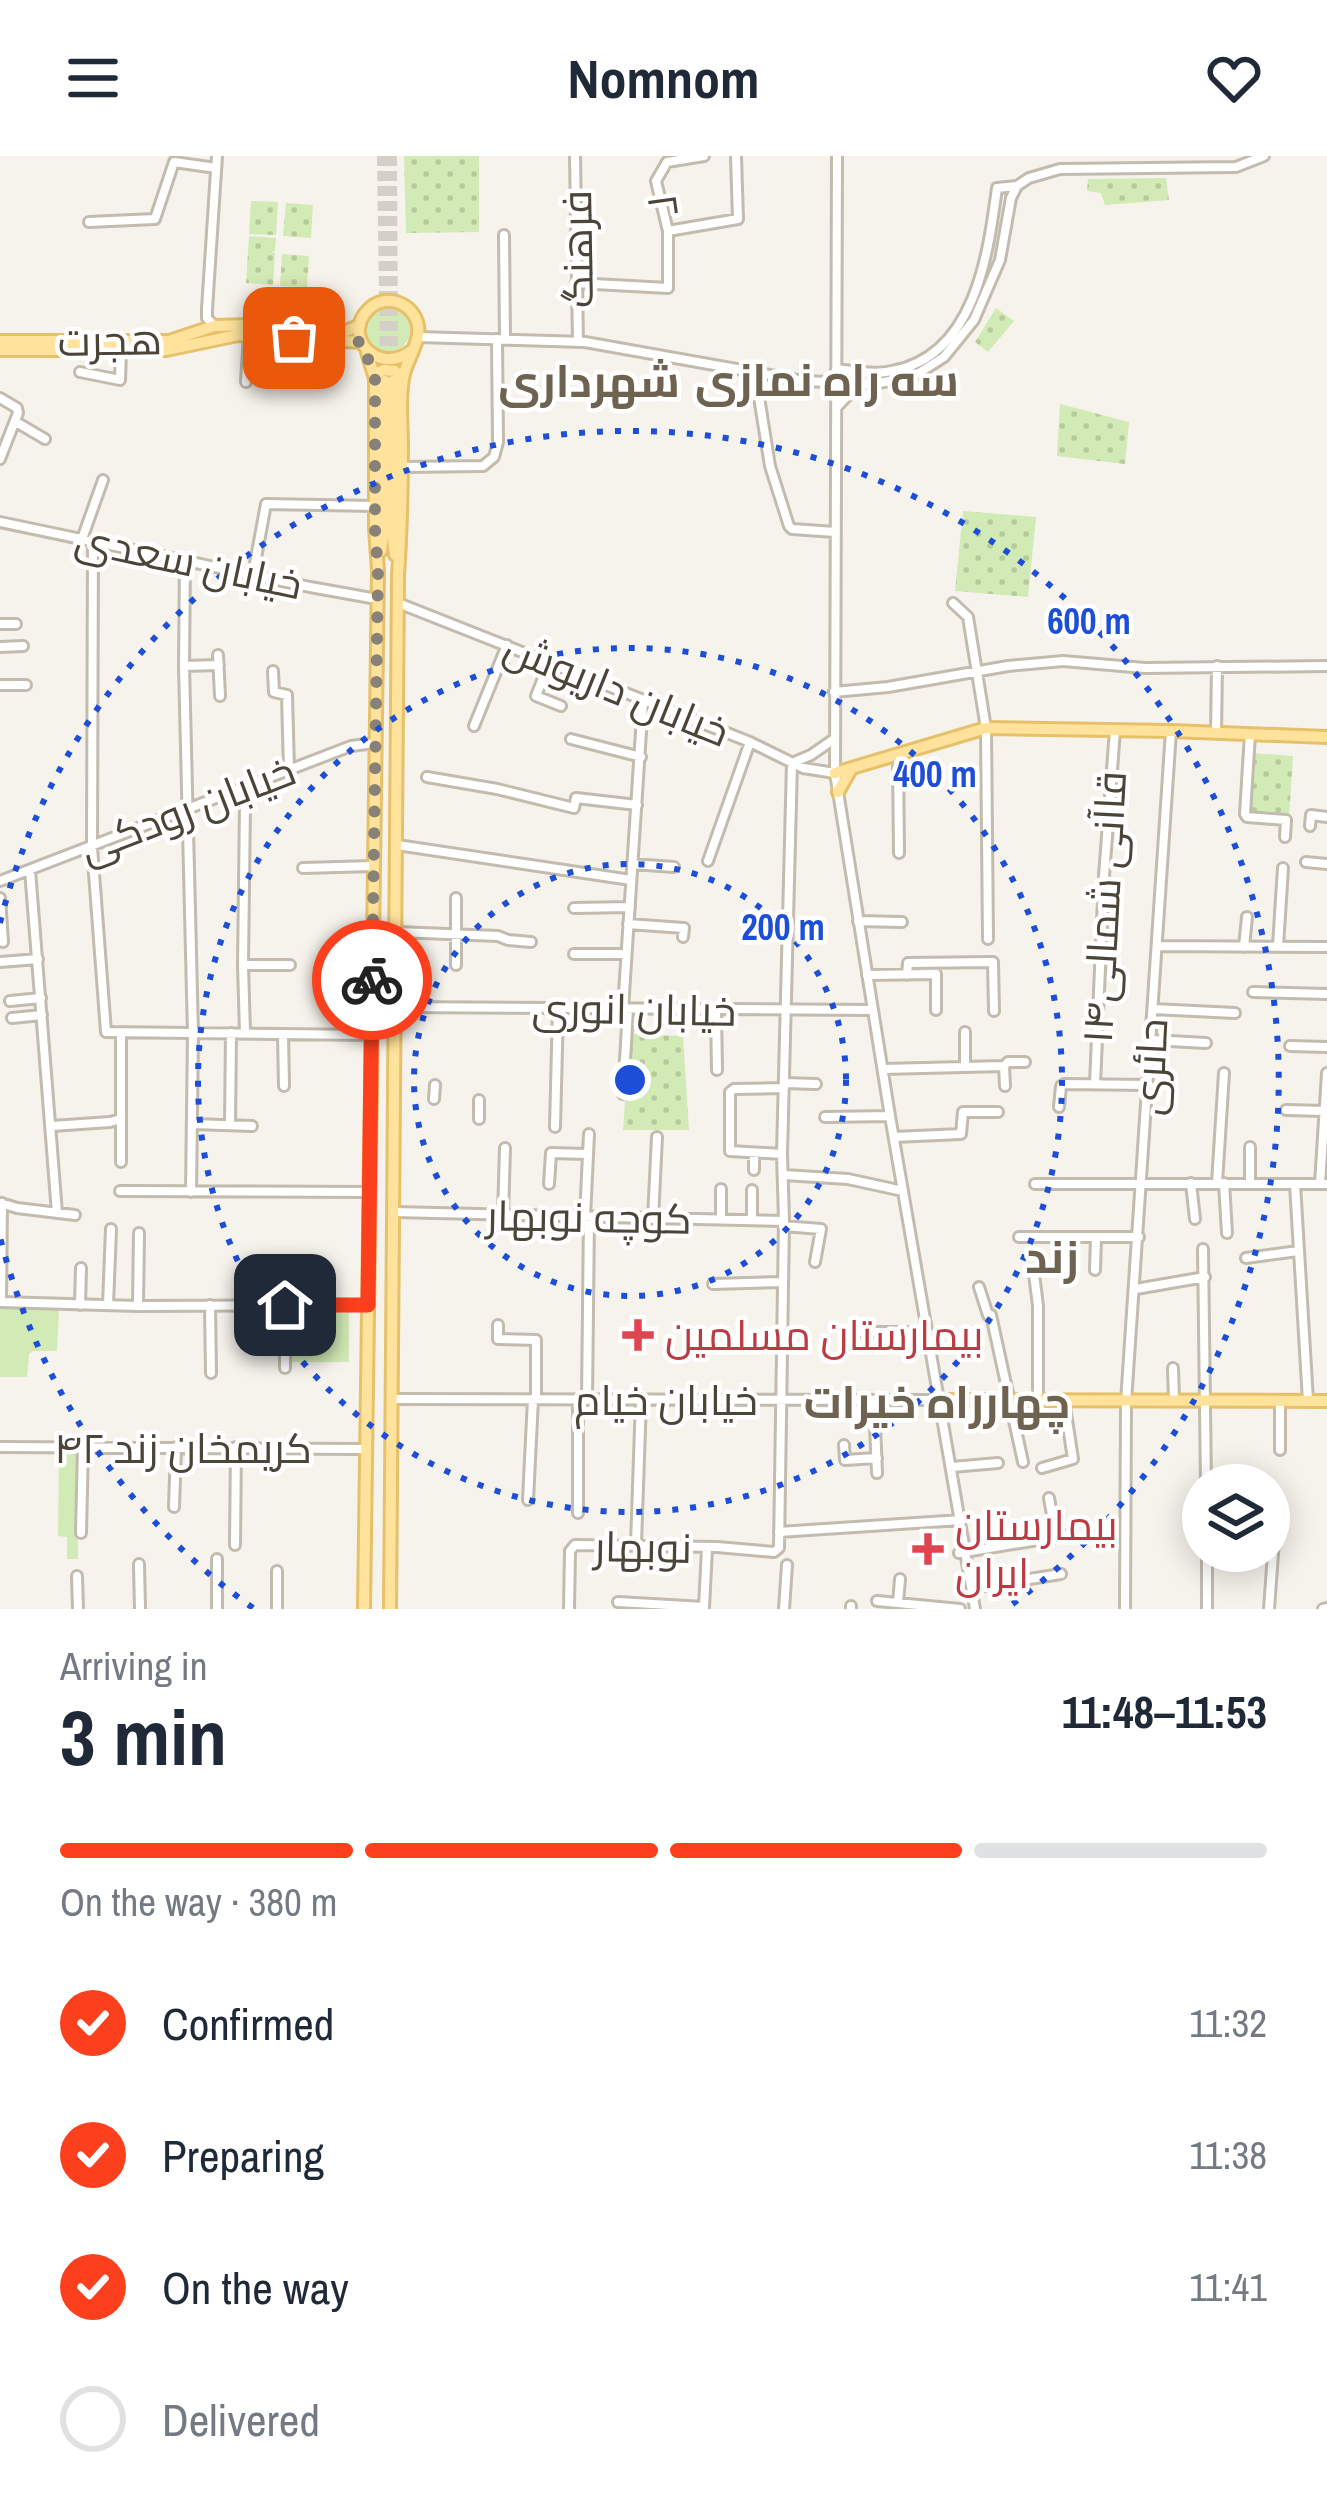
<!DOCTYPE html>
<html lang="en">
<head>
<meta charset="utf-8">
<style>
	:root { --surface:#fff; --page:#f6f6f7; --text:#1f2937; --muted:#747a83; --line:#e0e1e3; --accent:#fc3f1d }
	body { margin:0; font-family:"Archivo Narrow",Cairo,sans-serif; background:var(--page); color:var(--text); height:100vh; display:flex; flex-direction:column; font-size:45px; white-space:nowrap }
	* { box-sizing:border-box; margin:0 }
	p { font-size:39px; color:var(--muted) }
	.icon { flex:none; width:66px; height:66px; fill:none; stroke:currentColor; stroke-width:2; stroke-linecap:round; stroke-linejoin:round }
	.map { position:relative; height:1453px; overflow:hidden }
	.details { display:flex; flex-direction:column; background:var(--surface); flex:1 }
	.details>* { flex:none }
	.fabs { position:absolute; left:1182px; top:1308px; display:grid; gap:24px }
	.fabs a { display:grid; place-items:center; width:108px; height:108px; border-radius:50%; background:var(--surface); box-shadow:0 6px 30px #0003; font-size:60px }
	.pin { position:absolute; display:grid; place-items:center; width:102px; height:102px; color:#fff; margin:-51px; border-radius:24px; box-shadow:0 6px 18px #0006 }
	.courier { position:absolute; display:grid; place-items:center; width:120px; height:120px; margin:-60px; border:9px solid #fc3f1d; border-radius:50%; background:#fff; color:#222; box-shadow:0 3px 15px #0007 }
	.head em { font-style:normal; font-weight:700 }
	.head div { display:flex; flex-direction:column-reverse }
	.head { display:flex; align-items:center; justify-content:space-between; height:204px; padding:0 60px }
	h1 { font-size:78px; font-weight:700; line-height:90px }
	.bar { display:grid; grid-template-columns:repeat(4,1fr); gap:18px 12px; align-content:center; height:144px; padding:0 60px }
	.bar i { height:15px; border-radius:9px; background:var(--line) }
	.bar .on { background:var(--accent) }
	.bar p { grid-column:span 4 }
	ol { padding:0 60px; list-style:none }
	li { display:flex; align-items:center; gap:36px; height:132px }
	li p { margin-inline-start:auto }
	li .icon { padding:12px; border-radius:50%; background:var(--accent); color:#fff; stroke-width:4 }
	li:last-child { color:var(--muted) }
	li i { width:66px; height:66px; border:6px solid var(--line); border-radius:50% }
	header { display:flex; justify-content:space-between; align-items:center; height:156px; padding:0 60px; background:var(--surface); font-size:54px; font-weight:700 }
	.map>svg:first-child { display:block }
	.grass { fill:#d2eab5 }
	.park { fill:url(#park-dots) }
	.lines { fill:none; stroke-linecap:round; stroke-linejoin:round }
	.major-tunnel { stroke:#d4d0c8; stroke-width:10; stroke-dasharray:10 5; stroke-linecap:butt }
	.minor-casing { stroke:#c2bbae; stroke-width:14 }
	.major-casing { stroke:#e6c16a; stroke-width:16 }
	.minor { stroke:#fff; stroke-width:8 }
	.major { stroke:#ffe39c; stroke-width:10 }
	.done { stroke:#878178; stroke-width:12; stroke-dasharray:0 21.6 }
	.route { stroke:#fc3f1d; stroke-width:15 }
	.ring { fill:none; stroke:#1d4ed8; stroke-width:6; stroke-dasharray:6 12 }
	.health-dot { fill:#e0444e; stroke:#fff; stroke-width:4.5 }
	.labels { text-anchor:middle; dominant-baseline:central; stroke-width:9; stroke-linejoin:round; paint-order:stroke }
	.street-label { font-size:42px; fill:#4b4439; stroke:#fff }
	.health-label { font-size:42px; fill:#be3a42; stroke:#fff; text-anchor:start }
	.neighbourhood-label { font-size:45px; font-weight:bold; fill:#6e6250; stroke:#fff }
	.centre { fill:#1d4ed8; stroke:#fff; stroke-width:6 }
	.ring-label { font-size:36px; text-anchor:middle; font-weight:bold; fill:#1d4ed8; stroke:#fff; stroke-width:9; stroke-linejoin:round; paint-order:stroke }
</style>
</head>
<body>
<header><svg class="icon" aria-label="menu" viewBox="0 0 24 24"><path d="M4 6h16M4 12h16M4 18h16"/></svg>Nomnom<svg class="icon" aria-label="heart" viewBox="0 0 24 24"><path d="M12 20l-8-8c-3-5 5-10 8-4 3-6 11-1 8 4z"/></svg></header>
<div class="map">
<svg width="1327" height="1453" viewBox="0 0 1327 1453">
	<defs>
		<pattern id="park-dots" width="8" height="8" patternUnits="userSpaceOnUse" patternTransform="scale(3)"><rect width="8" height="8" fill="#d2eab5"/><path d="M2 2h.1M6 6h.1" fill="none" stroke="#b6ca9c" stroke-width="1.8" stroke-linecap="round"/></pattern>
	</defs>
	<rect width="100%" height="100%" fill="#f6f3ec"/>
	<path class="grass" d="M366 174a22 22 0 1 1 44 0a22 22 0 1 1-44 0Z
		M0,1152L59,1153L57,1195H33L29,1198L27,1221H0Z
		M287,1155L349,1156V1206H287Z
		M59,1298H77L78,1403H67V1381L58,1380Z"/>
	<path class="park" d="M404,0H479V76L406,77Z
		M1166,22L1169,44L1105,49L1101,37L1087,35L1088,23Z
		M251,45L278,46L276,79L249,78Z
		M286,47L313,49L311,82L283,80Z
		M249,80L276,82L275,95L272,96L275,97L273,129L246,127Z
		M282,98L309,100L307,131L280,130Z
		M996,152L1014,165L988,196L975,186Z
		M1060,248L1129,266L1125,308L1057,300Z
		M963,355L1036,361L1028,441L955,435Z
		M1252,597L1293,600L1289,662L1248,657Z
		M630,878L683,880L689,974H623Z"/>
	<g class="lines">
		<path class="major-tunnel" d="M382,0L385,207
			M392,0L393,209"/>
		<defs>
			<path id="minor" d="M575,0L578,186
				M837,0L835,617L890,960L975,1453
				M89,66L155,63L174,6L216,12
				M668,75L738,63L736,0
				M504,79L505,183
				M576,127L668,132V75L656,25L667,6L704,0
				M214,170L207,162V153L217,0
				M418,181L585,186L804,225L874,228L900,223L919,217L944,201L974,164L1000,104L1011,42L1017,30
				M836,213C854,215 874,219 892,215C975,200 988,99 997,32L1017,30L1029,22L1060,13L1236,11L1264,0
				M80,216L120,224L121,194
				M755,216L770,310L789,370L792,373L835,376
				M246,226L249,179
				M0,242L17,252L18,257L0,303
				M836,252L858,228
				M16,266L45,283
				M402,311L483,310L494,301L498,286L497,183
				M0,366L310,431L377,443
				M82,383L103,324
				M93,385L92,691L106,876L371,879
				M185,404L184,510L193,878L191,1036
				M253,418L266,348L375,350
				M398,447L750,586L803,612L835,617
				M953,447L968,461L986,572L988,783
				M0,468H16
				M0,491L23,490
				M218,499L220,540
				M549,507L536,540L561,550
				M184,510L219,509
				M273,515L274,536L287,539L289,614
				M0,529H26
				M834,536L888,531L1008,510L1063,505L1145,512L1327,510
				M474,570L507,489
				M1216,577L1217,510
				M1250,578L1245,658L1247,661L1286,664L1285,681
				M571,583L641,601
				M898,600L899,697
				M427,621L497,633L574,652L576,642L637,649
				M240,633L245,648L243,809L245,877
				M1310,670L1311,659L1327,661
				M397,689L631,724
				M708,705L750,586
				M1306,706L1327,708
				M632,708L674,711
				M303,712L373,710
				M30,714L57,1057
				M0,725L351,590L375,587
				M0,742L3,786
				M456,742V809
				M574,752L630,751
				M858,765L902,766
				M628,768L684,772L683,781
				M397,776L498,780L508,784L531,786
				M1157,790L1327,791
				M1278,790L1283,712
				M1244,791L1247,761
				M574,798H626
				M0,806L38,803
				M243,809H290
				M867,819L936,818V854
				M907,819L908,807L993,806L994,855
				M1253,836L1327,838
				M10,845L41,842
				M396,851L873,854
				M623,853L643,545
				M1153,853L1235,857
				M716,854L717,914
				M12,862L42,859
				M965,876V910
				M283,878L284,930
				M1151,884L1206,887
				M1290,890L1327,891
				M1004,910L1005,930
				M883,913L1004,910L1008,906H1025
				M785,927L816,928
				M1095,928L1104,720L1115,574
				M623,938L628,853
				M434,943L435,929
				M1059,951L1061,930L1064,928L1149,929
				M1286,954L1325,955
				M825,961L890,960
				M479,963V944
				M193,968L252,970
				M230,969L231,877
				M52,970L110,966L121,963
				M555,971L558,852
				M894,981L961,978L963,956H998
				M1250,991V1027
				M782,998L730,995V936L734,933L784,932
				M121,1006V878
				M754,1014V997
				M784,1019L848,1023L903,1035
				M1191,1027L1195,1063
				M1217,1027L1224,917
				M1224,1027L1227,1077
				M549,1028L551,997L587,998
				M1035,1028H1327
				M1295,1028L1308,1245
				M1320,1028L1327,917
				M721,1033V1063
				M752,1034V1064
				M120,1035L369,1036
				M1,1047L17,1052L75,1059
				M394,1056L784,1065
				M503,1060L505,992
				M585,1061L589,978
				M653,1063L657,981
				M783,1070L821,1073L815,1106
				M1019,1081H1139
				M1203,1093L1206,1329
				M1246,1102L1298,1095
				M1095,1114L1096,1081
				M1034,1118L1038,1150V1243
				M713,1128L783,1126
				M979,1131L988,1159H991L1023,1306
				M1136,1133L1205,1121
				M0,1146L138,1150L368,1149
				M1,1146L2,1047
				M80,1149L81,1112
				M108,1149L111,1073
				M210,1149L211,1217
				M285,1149V1212
				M138,1150L139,1077
				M498,1169V1183L536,1184V1243
				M856,1176H928
				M1173,1212L1174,1244
				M392,1243L940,1244
				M587,1244L589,1061
				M874,1245L877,1317
				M1280,1245V1294
				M844,1289L845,1304L877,1302
				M0,1291L365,1293
				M952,1311L998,1307
				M1042,1312L1073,1303L1064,1244
				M1049,1342L1056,1381
				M528,1344L533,1243
				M174,1351L176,1291
				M578,1357V1243
				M779,1376L961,1364
				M81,1377L83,1291
				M636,1388L641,1244
				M235,1389L236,1291
				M1207,1395V1453
				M959,1397L1068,1379
				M217,1403V1453
				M139,1408L140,1453
				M277,1415V1453
				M77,1420L78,1453
				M972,1432L1061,1418
				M877,1445L960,1453
				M618,1446L704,1451
				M898,1447L900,1423
				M704,1451L707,1393
				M569,1453L570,1395L575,1389L717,1391L774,1396L779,1392L784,1065L782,998L792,607L811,599L834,583
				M784,1453L787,1409
				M851,1453V1450
				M1125,1453L1126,1246L1171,575
				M1269,1453L1275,1370
				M1323,1453L1327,1452"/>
			<path id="major" d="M0,185H169L214,170L249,169L339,178L360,169
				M0,194H166L238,179L362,186
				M375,223L376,218L384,214L395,215L402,224
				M393,225L392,374L395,399
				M381,395L384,373L385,225
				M835,617L986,572L1171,575L1327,581
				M838,636L851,613
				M940,1244L1327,1245
				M364,1453L378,414L375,373V223L367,196
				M390,1453L398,420C401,376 402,333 402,289C402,268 399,244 403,223C405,206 421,186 418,170C414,146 384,136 368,154C341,181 379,220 411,195"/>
		</defs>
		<use href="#minor" class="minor-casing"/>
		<use href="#major" class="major-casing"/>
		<use href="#minor" class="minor"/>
		<use href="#major" class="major"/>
	</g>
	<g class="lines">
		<path class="done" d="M294,182L362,186L375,223V373L378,415L372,824"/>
		<path class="route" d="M285,1149H368L372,824"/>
	</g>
	<g class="ring">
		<circle cx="630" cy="924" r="216"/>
		<circle cx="630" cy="924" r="432"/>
		<path d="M253 1452A649 649 0 0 1 0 1081M0 767A649 649 0 1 1 1007 1452"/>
	</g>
	<g class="health-dot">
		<path d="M632 1161h12v12h12v12h-12v12h-12v-12h-12v-12h12z"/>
		<path d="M922 1375h12v12h12v12h-12v12h-12v-12h-12v-12h12z"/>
	</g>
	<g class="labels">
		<g class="street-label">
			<text transform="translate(664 49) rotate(82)">۲</text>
			<text transform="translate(577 93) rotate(-91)">فرهنگ</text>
			<text transform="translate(110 184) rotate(-1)">هجرت</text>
			<text transform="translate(189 405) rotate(12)">خیابان سعدی</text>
			<text transform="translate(617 533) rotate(22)">خیابان داریوش</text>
			<text transform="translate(187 653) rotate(-21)">خیابان رودکی</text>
			<text transform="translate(1104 751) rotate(-87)">قاآنی شمالی۱۴</text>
			<text transform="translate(634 853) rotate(1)">خیابان انوری</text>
			<text transform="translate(1150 911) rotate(-87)">حائری</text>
			<text transform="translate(589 1061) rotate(1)">کوچه نوبهار</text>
			<text x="666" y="1244">خیابان خیام</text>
			<text x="183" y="1292">کریمخان زند ۴۲</text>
			<text transform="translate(643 1391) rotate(1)">نوبهار</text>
		</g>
		<g class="health-label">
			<text x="665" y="1179">بیمارستان مسلمین</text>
			<text x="955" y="1369">بیمارستان<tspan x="955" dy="48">ایران</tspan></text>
		</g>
		<g class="neighbourhood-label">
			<text x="827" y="223">سه راه نمازی</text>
			<text x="589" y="224">شهرداری</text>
			<text x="1052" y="1100">زند</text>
			<text x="937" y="1245">چهارراه خیرات</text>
		</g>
	</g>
	<circle cx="630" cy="924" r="18" class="centre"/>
	<g class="ring-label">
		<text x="1089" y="478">600 m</text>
		<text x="935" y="631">400 m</text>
		<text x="783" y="784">200 m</text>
	</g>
</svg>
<div class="fabs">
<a><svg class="icon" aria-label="layers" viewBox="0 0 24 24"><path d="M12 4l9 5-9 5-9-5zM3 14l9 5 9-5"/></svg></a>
</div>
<div class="pin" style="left:294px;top:182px;background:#ea580c"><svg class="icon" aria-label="bag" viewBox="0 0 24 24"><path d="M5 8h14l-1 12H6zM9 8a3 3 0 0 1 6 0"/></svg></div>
<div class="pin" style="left:285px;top:1149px;background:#1f2937"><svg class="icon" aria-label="home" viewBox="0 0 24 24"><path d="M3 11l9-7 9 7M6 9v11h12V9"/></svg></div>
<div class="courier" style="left:372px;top:824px"><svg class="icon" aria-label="bike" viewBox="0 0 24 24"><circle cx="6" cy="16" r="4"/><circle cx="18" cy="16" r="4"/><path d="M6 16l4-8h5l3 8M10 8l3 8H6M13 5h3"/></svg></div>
</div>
<section class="details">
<div class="head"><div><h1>3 min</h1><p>Arriving in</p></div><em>11:48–11:53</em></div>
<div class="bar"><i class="on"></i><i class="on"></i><i class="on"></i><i></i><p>On the way · 380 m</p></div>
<ol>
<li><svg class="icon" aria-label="check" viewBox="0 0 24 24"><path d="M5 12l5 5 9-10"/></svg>Confirmed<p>11:32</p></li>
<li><svg class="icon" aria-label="check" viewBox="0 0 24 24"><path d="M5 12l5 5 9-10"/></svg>Preparing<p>11:38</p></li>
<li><svg class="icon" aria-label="check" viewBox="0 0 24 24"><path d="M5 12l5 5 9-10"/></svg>On the way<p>11:41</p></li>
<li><i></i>Delivered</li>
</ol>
</section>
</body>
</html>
